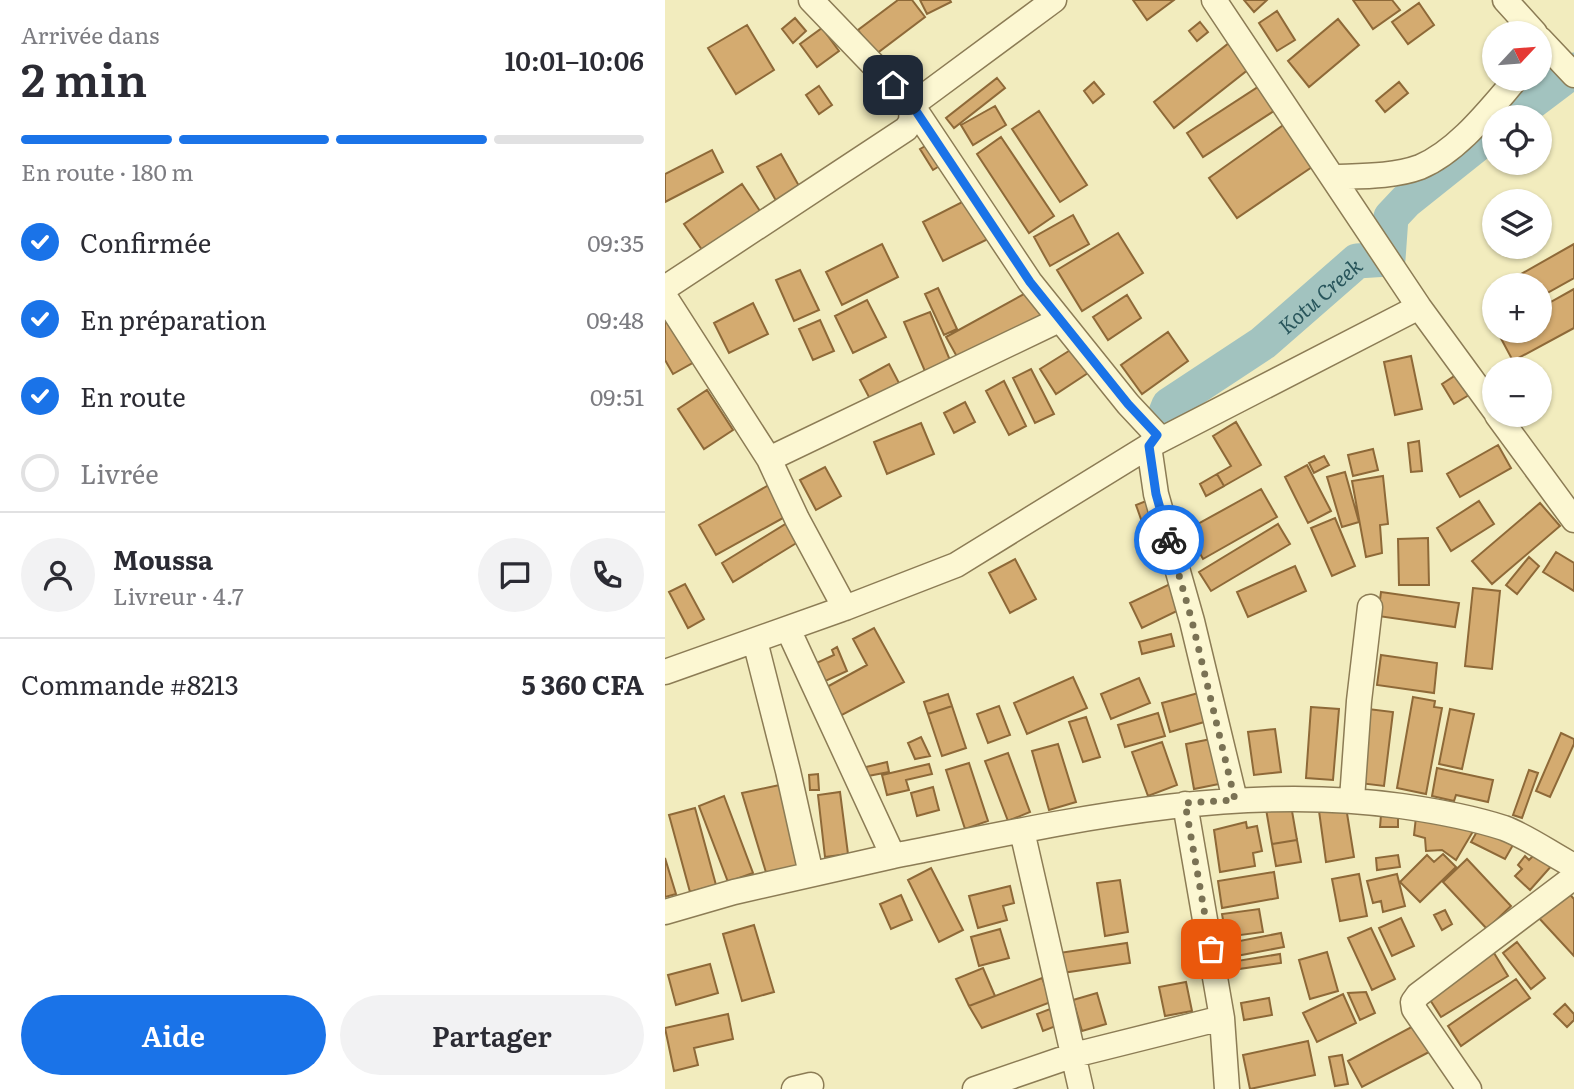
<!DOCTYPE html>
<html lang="fr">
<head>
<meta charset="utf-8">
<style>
	:root { --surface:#fff; --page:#f2f2f3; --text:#2b2b33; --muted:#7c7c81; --line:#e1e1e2; --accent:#1a73e8 }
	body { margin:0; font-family:Literata,serif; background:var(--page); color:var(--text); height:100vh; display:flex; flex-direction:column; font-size:26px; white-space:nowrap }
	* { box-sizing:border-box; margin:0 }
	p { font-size:23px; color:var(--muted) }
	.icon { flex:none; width:38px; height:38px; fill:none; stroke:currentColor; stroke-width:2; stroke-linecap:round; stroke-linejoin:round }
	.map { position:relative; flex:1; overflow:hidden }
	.side { display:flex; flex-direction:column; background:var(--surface); width:665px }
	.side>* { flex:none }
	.needle { width:46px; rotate:64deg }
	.controls { position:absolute; left:817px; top:21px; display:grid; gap:14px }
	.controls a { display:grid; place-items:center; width:70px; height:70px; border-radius:50%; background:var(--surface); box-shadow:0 2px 5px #0004; font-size:35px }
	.pin { position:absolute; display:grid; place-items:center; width:60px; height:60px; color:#fff; margin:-30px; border-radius:14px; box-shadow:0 4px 10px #0006 }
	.courier { position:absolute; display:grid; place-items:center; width:70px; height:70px; margin:-35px; border:5px solid #1a73e8; border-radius:50%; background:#fff; color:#222; box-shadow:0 2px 9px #0007 }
	.summary em { font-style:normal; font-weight:600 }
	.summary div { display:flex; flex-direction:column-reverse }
	.summary { display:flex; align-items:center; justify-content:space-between; height:119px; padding:0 21px }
	h1 { font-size:46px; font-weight:600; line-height:52px }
	.bar { display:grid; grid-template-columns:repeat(4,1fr); gap:10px 7px; align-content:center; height:84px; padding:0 21px }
	.bar i { height:9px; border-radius:5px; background:var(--line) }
	.bar .on { background:var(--accent) }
	.bar p { grid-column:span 4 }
	.line { display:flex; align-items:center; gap:18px; padding:0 21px; border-top:2px solid var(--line) }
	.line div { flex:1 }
	.round { display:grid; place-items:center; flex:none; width:74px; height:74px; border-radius:37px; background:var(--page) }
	ol { padding:0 21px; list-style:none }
	li { display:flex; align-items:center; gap:21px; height:77px }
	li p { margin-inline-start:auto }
	li .icon { padding:7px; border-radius:50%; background:var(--accent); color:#fff; stroke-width:4 }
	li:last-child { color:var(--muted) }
	li i { width:38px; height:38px; border:4px solid var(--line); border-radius:50% }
	.cta { display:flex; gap:14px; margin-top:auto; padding:14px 21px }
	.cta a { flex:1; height:80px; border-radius:42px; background:var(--accent); color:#fff; font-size:28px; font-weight:600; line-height:80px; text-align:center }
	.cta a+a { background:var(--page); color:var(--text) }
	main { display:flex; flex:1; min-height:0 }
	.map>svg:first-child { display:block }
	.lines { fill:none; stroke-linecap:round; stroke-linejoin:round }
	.river { stroke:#a2c3bf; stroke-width:35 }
	.building { fill:#d4ab70; stroke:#8e6938; stroke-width:2 }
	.minor-casing { stroke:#8c7c55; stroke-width:27 }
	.minor { stroke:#fcf7d2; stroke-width:24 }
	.done { stroke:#7a7254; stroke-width:7; stroke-dasharray:0 12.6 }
	.route { stroke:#1a73e8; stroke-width:9 }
	.labels { text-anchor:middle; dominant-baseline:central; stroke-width:5; stroke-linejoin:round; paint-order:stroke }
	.water-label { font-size:21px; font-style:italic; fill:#29565c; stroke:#f9f4cf }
</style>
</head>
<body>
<main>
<section class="side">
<div class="summary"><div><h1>2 min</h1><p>Arrivée dans</p></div><em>10:01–10:06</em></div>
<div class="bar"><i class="on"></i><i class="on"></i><i class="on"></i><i></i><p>En route · 180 m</p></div>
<ol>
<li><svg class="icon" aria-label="check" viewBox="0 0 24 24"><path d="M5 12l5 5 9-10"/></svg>Confirmée<p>09:35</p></li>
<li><svg class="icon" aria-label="check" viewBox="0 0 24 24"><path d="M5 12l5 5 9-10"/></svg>En préparation<p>09:48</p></li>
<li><svg class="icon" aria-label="check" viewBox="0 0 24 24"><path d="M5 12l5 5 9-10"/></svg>En route<p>09:51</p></li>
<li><i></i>Livrée</li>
</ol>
<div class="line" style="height:126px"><a class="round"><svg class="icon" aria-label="person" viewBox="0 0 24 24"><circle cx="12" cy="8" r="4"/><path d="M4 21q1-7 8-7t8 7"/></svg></a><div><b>Moussa</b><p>Livreur · 4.7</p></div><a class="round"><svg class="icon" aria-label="chat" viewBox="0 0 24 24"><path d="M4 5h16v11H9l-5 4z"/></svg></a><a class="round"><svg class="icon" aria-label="phone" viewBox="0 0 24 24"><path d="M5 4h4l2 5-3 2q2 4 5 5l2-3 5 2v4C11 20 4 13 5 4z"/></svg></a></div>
<div class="line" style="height:91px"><div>Commande #8213</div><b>5 360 CFA</b></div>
<div class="cta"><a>Aide</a><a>Partager</a></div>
</section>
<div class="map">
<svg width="909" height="1089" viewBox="0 0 909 1089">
	<rect width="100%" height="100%" fill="#f2ecbe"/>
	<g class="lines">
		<g class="river">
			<path d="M847,117L909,70"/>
			<path id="s1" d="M492,435L504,405L598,343L692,261L723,259L726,217L741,201L830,130"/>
		</g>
	</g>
	<path class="building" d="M233,0H247L260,17L211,54L193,30Z
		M255,0H285L286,2L262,14Z
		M468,0H509L482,20Z
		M579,0H602L589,12Z
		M688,0H727L735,10L708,29Z
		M754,3L769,25L743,44L727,22Z
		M612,11L630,40L612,51L594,23Z
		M130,18L141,31L128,43L117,29Z
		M673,19L694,45L644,87L623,61Z
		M535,22L543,32L532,41L524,31Z
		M82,25L109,70L71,94L43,48Z
		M157,28L174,51L152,67L135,44Z
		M569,39L589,65L509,128L489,102Z
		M332,78L340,88L289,128L281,118Z
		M429,82L439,94L428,103L419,91Z
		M734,82L743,93L720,112L711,101Z
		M596,85L612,109L538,157L522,133Z
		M154,86L167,105L154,114L141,95Z
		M330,106L341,125L308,145L296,125Z
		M374,111L422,185L395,202L347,129Z
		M624,121L650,165L572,218L544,178Z
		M336,137L389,216L364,233L312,154Z
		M269,141L281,162L268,170L255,149Z
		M47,150L58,172L0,202V174Z
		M116,154L138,193L114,206L92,167Z
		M77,184L99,217L42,257L19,224Z
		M307,197L327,237L278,261L258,222Z
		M408,215L424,244L385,266L369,237Z
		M453,233L478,273L417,311L392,270Z
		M217,244L233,277L177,305L161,272Z
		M909,244V278L875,297V285H844L842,282Z
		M135,270L154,310L129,321L111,280Z
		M273,288L292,329L279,335L260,294Z
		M368,289L383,315L296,364L281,337Z
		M909,289V328L848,361L832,331H875V308Z
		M462,295L476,318L443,340L428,317Z
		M202,300L221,337L188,353L170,316Z
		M88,303L103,334L64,353L49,323Z
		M265,312L287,365L262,376L239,322Z
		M6,317L31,361L8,374L0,360V321Z
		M155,320L169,351L148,360L134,329Z
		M503,332L523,361L477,394L456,365Z
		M407,349L423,373L391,394L375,369Z
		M746,356L757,409L730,415L719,362Z
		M224,364L234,383L205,399L195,380Z
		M366,369L389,414L370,423L348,378Z
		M791,375L804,395L789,404L777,384Z
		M339,381L361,426L344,435L321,391Z
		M42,390L68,430L39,449L13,409Z
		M300,402L310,422L289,433L279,413Z
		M571,422L596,465L559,486L552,474L566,466L548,436Z
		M256,423L269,454L222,474L209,442Z
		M754,441L757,471L746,472L743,443Z
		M833,445L846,468L795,497L782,474Z
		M708,449L713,470L688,476L683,455Z
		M659,456L664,465L649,473L644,463Z
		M642,465L666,511L643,523L620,477Z
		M160,467L176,496L151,510L135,480Z
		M680,472L694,522L677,527L662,477Z
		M552,474L559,486L541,496L535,484Z
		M718,476L723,524L715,525L717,553L701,557L687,481Z
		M109,482L127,513L51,555L34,525Z
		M596,489L612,517L538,559L522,530Z
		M481,501L488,518L477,522L471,505Z
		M814,501L829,524L786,551L772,528Z
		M875,503L895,526L827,584L807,561Z
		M670,518L690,566L667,576L646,528Z
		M127,520L138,539L68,582L57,563Z
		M613,524L625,544L546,591L534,572Z
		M763,538L764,585H734L733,539Z
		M891,552L909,563V591L878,572Z
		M864,557L874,566L852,594L841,585Z
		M350,559L371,599L345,613L324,573Z
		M630,566L641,591L583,617L572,592Z
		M20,584L39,619L23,628L4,592Z
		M505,584L516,609L477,628L465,603Z
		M808,588L835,591L827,669L800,666Z
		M716,592L794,603L790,627L713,616Z
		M209,628L239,682L175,716L160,688L202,665L188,639Z
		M506,634L509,646L477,654L474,642Z
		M172,647L182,671L154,684L145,666L169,655L167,650Z
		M716,655L772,663L769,693L712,685Z
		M408,677L422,708L362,734L349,703Z
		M474,678L485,703L446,719L436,694Z
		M537,692L546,720L505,732L497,703Z
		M283,694L287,706L263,714L259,702Z
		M748,697L770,701L769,707L777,708L761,794L732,788Z
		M287,706L301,748L277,756L263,714Z
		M334,706L345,735L323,743L312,714Z
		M646,707L674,709L668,780L641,778Z
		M703,709L728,712L719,786L694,783Z
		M785,709L809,714L797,769L774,764Z
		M493,713L500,736L460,747L453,725Z
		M421,717L435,757L418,762L404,722Z
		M610,729L616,772L589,775L583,732Z
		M896,733L909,739V744L885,797L871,791Z
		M256,737L265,756L250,759L243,743Z
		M546,739L554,784L529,789L521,744Z
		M497,742L512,785L483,796L467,752Z
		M393,744L411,802L384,810L367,751Z
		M343,753L365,812L343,821L320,761Z
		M222,762L224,772L203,776L201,767Z
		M304,763L323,821L300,829L281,770Z
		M264,764L267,774L241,780L244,790L222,795L217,775Z
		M772,768L828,780L823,802L791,795L789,801L767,796Z
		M864,770L873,773L857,818L848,815Z
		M153,774L154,790H145L144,775Z
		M124,783L141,871L103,879L77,793Z
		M268,787L274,810L252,816L246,793Z
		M175,792L183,854L160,857L153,795Z
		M59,796L88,873L63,882L34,806Z
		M681,807L689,857L661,862L654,811Z
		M30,808L51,885L25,892L4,815Z
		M601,809L627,811L632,840L607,844Z
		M716,815L733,816V827H715Z
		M751,817L810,828L791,860L777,850L761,851L760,838L749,835Z
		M581,822L582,828L592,826L597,851L588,853L590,866L555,872L549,830Z
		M814,828L848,845L840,859L806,842Z
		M632,840L636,862L611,866L607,844Z
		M871,853L889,863L865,890L850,876L857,869L853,865L860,856L864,860Z
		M778,854L791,867L755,902L735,882L762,855L769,862Z
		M733,855L735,867L712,870L711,858Z
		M0,858L11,894L0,897Z
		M802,859L846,906L822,929L778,882Z
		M266,868L298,930L274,942L243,880Z
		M609,872L613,898L557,908L553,881Z
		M694,874L702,916L675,921L667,879Z
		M732,874L740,906L718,912L716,901L708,903L702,881Z
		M455,880L463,932L440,936L432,883Z
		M345,886L349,903L338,906L342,920L313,928L304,896Z
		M902,891L909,899V956L873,917Z
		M236,895L247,920L226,929L215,904Z
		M594,909L598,932L561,937L557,914Z
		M780,910L787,924L777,930L769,915Z
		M736,918L749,946L727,956L714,928Z
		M89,925L109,992L77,1001L58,934Z
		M706,928L730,979L707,990L683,938Z
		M335,929L344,958L314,966L306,937Z
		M616,933L619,947L566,957L564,943Z
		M852,942L880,978L866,989L838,953Z
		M462,943L465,963L397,973L394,953Z
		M662,952L673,991L645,999L634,960Z
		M829,953L843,976L776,1017L762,995Z
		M615,954L616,963L567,970L566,962Z
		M45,964L53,993L11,1005L3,975Z
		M318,968L330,996L304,1006L291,979Z
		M377,978L386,1002L317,1028L304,1006Z
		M851,979L865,998L796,1046L783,1026Z
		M521,982L527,1011L500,1016L494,987Z
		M701,992L710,1013L695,1020L683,993Z
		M432,993L441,1024L417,1031L408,1000Z
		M678,994L691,1023L652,1042L638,1013Z
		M604,998L607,1015L579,1020L576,1003Z
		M900,1004L909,1014V1020L902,1027L889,1014Z
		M385,1009L391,1026L378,1031L372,1014Z
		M63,1014L68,1039L29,1048L33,1065L9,1071L0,1028Z
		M752,1024L766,1051L697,1087L683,1061Z
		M643,1041L650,1075L585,1089L578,1055Z
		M677,1055L683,1084L670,1086L664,1057Z"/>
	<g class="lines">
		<defs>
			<path id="minor" d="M146,0L247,105L365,282L463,404L492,435L484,446L491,494L527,621L570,800
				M549,0L754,307L830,411
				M840,0L870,33
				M875,39L909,75
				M668,177C696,176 728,177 755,167C793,151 825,109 851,79
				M0,288L241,129L246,122L247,105L389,0
				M0,297L104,459L132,519L180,608
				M832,415L909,520
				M104,459L394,320
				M123,629L228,856C395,823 565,782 736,806C771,811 805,817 839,828C863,837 886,854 909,866
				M90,641L123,771L146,874
				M0,672L180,608L291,565L484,446L754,307
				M687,799L694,701L705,607
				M520,804L557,1018L562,1089
				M357,831L416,1089
				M0,912L69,892L228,856
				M129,1089L146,1085
				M310,1089L409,1055L557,1018
				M804,1089L749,1009L748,1002L753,995L909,877"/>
		</defs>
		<use href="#minor" class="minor-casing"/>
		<use href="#minor" class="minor"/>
	</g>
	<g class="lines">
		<path class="done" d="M504,540L527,621L570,800L520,803L546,949"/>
		<path class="route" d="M228,85L247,105L365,282L463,404L492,435L484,446L491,494L504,540"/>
	</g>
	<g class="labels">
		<g class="water-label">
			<text stroke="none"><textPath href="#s1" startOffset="219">Kotu Creek</textPath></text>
		</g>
	</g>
</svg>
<div class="controls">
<a><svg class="needle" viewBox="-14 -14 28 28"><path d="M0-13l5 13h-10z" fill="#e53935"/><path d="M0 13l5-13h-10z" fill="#7c7c81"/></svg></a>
<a><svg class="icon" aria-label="locate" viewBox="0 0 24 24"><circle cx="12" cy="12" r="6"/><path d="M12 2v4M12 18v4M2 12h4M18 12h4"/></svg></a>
<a><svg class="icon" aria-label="layers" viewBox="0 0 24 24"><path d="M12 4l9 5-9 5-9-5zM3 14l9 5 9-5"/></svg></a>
<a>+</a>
<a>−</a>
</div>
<div class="pin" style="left:546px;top:949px;background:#ea580c"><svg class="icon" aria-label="bag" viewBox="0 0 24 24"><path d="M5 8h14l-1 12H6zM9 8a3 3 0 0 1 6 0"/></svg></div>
<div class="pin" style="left:228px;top:85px;background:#1f2937"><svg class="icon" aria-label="home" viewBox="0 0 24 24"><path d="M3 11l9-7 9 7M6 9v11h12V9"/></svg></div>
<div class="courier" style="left:504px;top:540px"><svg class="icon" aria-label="bike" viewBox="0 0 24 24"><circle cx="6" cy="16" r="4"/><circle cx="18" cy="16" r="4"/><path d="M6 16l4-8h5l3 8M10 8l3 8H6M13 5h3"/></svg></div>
</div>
</main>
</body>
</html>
